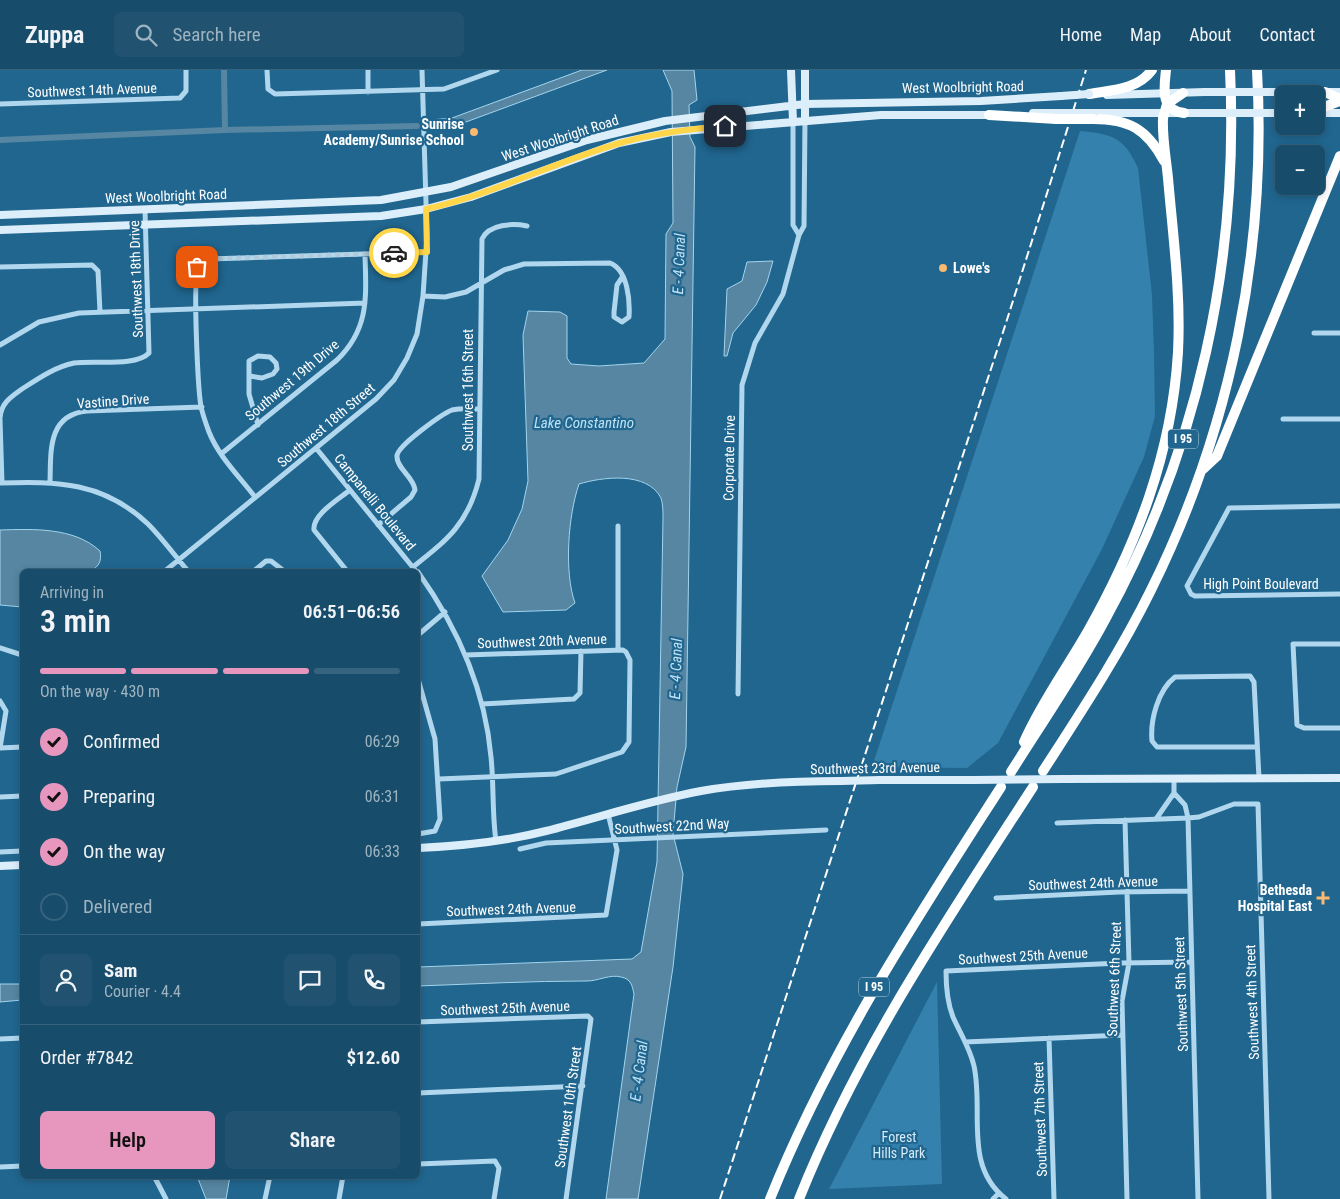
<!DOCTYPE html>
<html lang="en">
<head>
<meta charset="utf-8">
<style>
	:root { --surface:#184c6b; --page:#215371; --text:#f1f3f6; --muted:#9fb4c1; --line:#36637e; --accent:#e797bd }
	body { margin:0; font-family:"Roboto Condensed",sans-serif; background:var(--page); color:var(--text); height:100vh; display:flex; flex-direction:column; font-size:19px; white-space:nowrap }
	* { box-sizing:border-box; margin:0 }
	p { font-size:16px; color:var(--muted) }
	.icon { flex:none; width:28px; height:28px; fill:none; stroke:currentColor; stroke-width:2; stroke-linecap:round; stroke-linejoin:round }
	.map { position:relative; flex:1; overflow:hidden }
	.details { position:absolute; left:20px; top:499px; width:400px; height:610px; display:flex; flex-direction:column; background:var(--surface); border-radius:8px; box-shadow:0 2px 8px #0003,0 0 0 1px var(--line) }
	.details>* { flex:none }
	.controls { position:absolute; left:1275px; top:15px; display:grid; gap:10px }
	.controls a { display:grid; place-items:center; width:50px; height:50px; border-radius:8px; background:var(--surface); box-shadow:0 2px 8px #0003,0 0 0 1px var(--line); font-size:25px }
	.pin { position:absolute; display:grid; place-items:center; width:42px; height:42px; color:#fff; margin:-21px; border-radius:10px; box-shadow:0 2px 8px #0006 }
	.courier { position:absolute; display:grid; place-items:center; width:50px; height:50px; margin:-25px; border:4px solid #ffd54a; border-radius:50%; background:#fff; color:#222; box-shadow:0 1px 6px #0007 }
	.head em { font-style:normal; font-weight:600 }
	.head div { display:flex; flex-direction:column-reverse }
	.head { display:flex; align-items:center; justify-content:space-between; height:85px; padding:0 20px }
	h1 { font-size:32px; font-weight:600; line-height:38px }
	.bar { display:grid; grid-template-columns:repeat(4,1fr); gap:8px 5px; align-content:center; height:60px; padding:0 20px }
	.bar i { height:6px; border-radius:4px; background:var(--line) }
	.bar .active { background:var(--accent) }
	.bar p { grid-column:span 4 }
	.line { display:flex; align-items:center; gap:12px; padding:0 20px; border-top:1px solid var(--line) }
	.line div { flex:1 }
	.round { display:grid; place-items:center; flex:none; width:52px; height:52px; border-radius:8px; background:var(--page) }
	ol { padding:0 20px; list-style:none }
	li { display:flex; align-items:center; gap:15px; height:55px }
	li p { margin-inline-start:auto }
	li .icon { padding:5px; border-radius:50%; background:var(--accent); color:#111; stroke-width:4 }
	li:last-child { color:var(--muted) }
	li i { width:28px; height:28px; border:2px solid var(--line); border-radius:50% }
	.cta { display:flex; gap:10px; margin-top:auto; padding:10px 20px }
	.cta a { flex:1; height:58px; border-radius:8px; background:var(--accent); color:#111; font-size:20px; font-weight:600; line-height:58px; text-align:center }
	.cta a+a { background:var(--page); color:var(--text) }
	header { display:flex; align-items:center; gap:30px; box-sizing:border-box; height:70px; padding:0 25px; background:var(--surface); border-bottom:1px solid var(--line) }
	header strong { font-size:24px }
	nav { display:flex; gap:28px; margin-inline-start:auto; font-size:18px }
	.search { width:350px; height:45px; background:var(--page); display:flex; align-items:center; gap:12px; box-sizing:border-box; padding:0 18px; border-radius:8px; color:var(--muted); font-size:19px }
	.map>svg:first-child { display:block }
	.green { fill:#3481ad }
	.water { fill:#5686a1; stroke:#a3d4ee }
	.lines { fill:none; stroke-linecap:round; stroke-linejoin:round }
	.canal { stroke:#5686a1; stroke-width:6 }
	.street { stroke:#b0d7ed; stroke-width:5 }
	.secondary { stroke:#dceefa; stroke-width:8 }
	.highway { stroke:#fff; stroke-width:10 }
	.rail { stroke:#fff; stroke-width:2; stroke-dasharray:9 4; stroke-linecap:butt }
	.secondary-bridge { stroke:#dceefa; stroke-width:8 }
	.highway-bridge { stroke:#fff; stroke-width:10 }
	.done { stroke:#b1c9d8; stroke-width:5; stroke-dasharray:0 9 }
	.route { stroke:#ffd54a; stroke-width:6 }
	.poi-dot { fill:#fab870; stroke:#20668f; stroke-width:2 }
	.labels { text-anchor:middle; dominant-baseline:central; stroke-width:4.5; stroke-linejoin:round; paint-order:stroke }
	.shield { fill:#20668f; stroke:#bcd1dd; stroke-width:1 }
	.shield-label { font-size:12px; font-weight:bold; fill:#fff }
	.street-label { font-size:14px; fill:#fff; stroke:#20668f }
	.poi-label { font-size:14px; font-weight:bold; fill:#fff; stroke:#20668f; text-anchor:end }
	.park-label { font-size:14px; fill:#d5ecf9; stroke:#20668f }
	.water-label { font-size:15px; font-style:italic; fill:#bfe2f5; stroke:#20668f }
</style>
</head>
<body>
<header>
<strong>Zuppa</strong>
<div class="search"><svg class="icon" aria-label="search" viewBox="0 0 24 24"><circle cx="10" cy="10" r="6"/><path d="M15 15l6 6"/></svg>Search here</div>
<nav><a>Home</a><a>Map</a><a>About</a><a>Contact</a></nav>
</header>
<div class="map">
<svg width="1340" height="1129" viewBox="0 0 1340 1129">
	<rect width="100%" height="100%" fill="#20668f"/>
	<path class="green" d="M1080,61C1112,64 1124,67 1138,98L1152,225L1154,283L1155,346L1144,387L1102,479L998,673L967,698L872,697Z
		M937,912L942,1114L829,1119Z"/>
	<path class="water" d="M582,0H607L455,56L430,60V50L452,48Z
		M663,0H694L697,30L689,35L690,67L695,77L686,677L677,717L673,764L683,804L673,897L638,1129H606L634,924C632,915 631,909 621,907C610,904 598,911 587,911C530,911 474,914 418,916V897L632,889L641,882L657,792L663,448C663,442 663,434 661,428C647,401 602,407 579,414C568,446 564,502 575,533L566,540L503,542L482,506L508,470L522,439L528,411L523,265L528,241L560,242L567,246V288L571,294L599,296L644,293L665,269L666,164L673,153L672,21Z
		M773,191L767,212L756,235L733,263L727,286H724L727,219L742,211L747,192Z
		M0,460C33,459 74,457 100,481C102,491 99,496 91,501H22V537L0,535Z
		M0,914H22V930L0,932Z
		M197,1106H230L226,1129H206Z"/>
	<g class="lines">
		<path class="canal" d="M224,0L225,60
			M0,70L225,60L417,56"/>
		<path class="street" d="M267,0L268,19L275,24L444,19L497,0
			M368,0V22
			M0,34L180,28L186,21V0
			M793,51V155L799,165
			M0,197L92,195L98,201L100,242
			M423,226L445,227L466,222L504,200L524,194L610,193C628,200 630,231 629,247L622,252L614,247V242L617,215L623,206
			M1314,263H1340
			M0,275L39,252L79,243L365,233
			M250,306L262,308L273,304L277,299L276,293L270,287L258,286L249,291V324L258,355
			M0,348C1,333 11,327 22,319C39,308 55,297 74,293C94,290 136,297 149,283L145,140
			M0,349L2,413
			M1283,349H1340
			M316,378L415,500
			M221,384L337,290C370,258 366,226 365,184
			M50,412C51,382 47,345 87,341L202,337
			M0,413C57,411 104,412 148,454C162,468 175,486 188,501
			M255,427C239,406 219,387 209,362C206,354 203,345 201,337C198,318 192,204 199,193L209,189L427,182
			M1340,436L1229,438L1187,516L1191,524L1195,526L1340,524
			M378,455L411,427L415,420C414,407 396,398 397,386C397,376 442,344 452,340C461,338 471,339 479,339
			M413,497C447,470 468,454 479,409L482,169C489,154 513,153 527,156
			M165,501L376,329L394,310L407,288L417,264L423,226L427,166L422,0
			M254,501L266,491H271L284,501
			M347,501L314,460C312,445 339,429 350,420
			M418,502C458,558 485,619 491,687C494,715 492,744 496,771
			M418,565L445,542
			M1340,574H1293L1297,655L1304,658H1340
			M0,578L22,585
			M618,579V456
			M418,609L435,669L440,749L435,761L418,764
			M738,624L742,315L755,273L783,224L799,165L804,156L805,50
			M0,631L6,641L0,678
			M482,634L574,629L580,623L581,581
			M1257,677H1157L1152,671C1150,650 1158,620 1175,607L1250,606L1254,612L1259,708
			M0,678L22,677
			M439,709L556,704L622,682L629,672L630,590L626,582L623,580L466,585
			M1174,723L1185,735L1188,748L1198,1129
			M0,727L22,726
			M1156,749L1174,723V708
			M1125,750L1129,893L1122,931L1127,1129
			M1057,753L1188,748L1199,747L1234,734H1258L1269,1129
			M520,779L546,773L826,760
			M0,782L22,781
			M996,828L1119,822L1190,821
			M418,854L606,845L617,780L608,744
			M418,952L588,946L591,949L566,1129
			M1049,968L1054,1129
			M0,969L22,968
			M965,972L1123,965
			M418,1023L583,1016
			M418,1094L495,1091L499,1098L494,1129
			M0,1097L22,1096
			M154,1106L166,1129
			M265,1129L270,1106
			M339,1129L343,1106
			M993,1129L999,1123
			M1006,1129C963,1096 984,1041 974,996C970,978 960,963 953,947C947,932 946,917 946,901L1121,893L1192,892"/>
		<path class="secondary" d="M791,0L793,51
			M1280,22H1340
			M1107,25L1205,22
			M1033,43H1073
			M1094,43H1206
			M1316,43H1340
			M805,50V0
			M0,145L381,130L451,117L587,70L665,51L805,34L981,31L1061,26
			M0,160L381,146L426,139L471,127L619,73L671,62L881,45H994
			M1063,709L1340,708
			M880,710H974
			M418,778C461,776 503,772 546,761C597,748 648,731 701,721C747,713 794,711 841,711
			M0,796L22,795"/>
		<path class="highway" d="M1166,0C1164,18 1160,40 1184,43
			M1325,22L1340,29
			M1089,24C1112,20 1137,20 1152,0
			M1316,40L1340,31
			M989,45L1056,49
			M1093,49C1129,49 1147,59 1164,91
			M1203,399L1217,386L1340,86
			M1024,672C1041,633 1067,598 1088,561C1137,474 1172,383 1178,282C1181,224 1173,166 1168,108C1166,88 1162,68 1163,48L1167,34L1183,23
			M1043,701C1081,642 1120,583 1151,520C1231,359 1267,179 1257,0
			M1011,702C1043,651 1078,601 1106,548C1198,380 1239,191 1230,0
			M770,1129C830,980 915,851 1001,717
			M799,1129C858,981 947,850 1033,717"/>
		<path class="rail" d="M720,1129L1005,256L1086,0"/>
		<path class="secondary-bridge" d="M1205,22H1280
			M1061,26L1089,24
			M1073,43H1094
			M1206,43H1280
			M974,710L1063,709
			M841,711L880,710"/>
		<path class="highway-bridge" d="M1056,49H1093"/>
	</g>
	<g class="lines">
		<path class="done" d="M197,197L203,190L209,189L394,183"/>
		<path class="route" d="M394,183L427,182L426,139C494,124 554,92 620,73C655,63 689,59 725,56"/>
	</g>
	<g class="poi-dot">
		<circle cx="474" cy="62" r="5"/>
		<circle cx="943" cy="198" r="5"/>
		<path d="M1320.5 820.5h5v5h5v5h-5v5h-5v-5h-5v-5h5z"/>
	</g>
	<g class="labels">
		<g class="shield">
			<rect x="1168" y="359.5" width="30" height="19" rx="4"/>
			<rect x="859" y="907.5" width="30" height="19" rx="4"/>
		</g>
		<g class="shield-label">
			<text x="1183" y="369">I 95</text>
			<text x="874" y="917">I 95</text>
		</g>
		<g class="street-label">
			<text transform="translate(963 17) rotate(-1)">West Woolbright Road</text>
			<text transform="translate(92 20) rotate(-2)">Southwest 14th Avenue</text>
			<text transform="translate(560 68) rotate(-18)">West Woolbright Road</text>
			<text transform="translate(166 126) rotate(-2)">West Woolbright Road</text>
			<text transform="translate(136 209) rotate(-92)">Southwest 18th Drive</text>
			<text transform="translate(292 310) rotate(-40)">Southwest 19th Drive</text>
			<text transform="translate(468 320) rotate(-90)">Southwest 16th Street</text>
			<text transform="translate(113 331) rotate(-4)">Vastine Drive</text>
			<text transform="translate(326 355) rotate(-40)">Southwest 18th Street</text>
			<text transform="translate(729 388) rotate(-89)">Corporate Drive</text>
			<text transform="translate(375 432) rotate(51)">Campanelli Boulevard</text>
			<text x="1261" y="514">High Point Boulevard</text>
			<text transform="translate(542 571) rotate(-2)">Southwest 20th Avenue</text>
			<text transform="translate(875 698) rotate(-1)">Southwest 23rd Avenue</text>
			<text transform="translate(672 756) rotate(-3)">Southwest 22nd Way</text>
			<text transform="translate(1093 813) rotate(-2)">Southwest 24th Avenue</text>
			<text transform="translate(511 839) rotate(-2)">Southwest 24th Avenue</text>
			<text transform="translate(1023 886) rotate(-3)">Southwest 25th Avenue</text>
			<text transform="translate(1114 909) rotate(-88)">Southwest 6th Street</text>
			<text transform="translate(1181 924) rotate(-92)">Southwest 5th Street</text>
			<text transform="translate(1252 932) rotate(-92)">Southwest 4th Street</text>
			<text transform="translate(505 938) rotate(-2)">Southwest 25th Avenue</text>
			<text transform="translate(568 1037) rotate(-82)">Southwest 10th Street</text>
			<text transform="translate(1040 1049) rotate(-92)">Southwest 7th Street</text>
		</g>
		<g class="poi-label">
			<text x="464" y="54">Sunrise<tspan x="464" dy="16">Academy/Sunrise School</tspan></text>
			<text x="953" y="198" text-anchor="start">Lowe's</text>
			<text x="1312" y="820">Bethesda<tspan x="1312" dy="16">Hospital East</tspan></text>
		</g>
		<g class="park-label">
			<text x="899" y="1067">Forest<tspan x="899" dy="16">Hills Park</tspan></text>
		</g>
		<g class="water-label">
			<text transform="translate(679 194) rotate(-88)">E - 4 Canal</text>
			<text x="584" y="353">Lake Constantino</text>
			<text transform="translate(676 599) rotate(-88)">E - 4 Canal</text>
			<text transform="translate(639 1001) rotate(-83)">E - 4 Canal</text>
		</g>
	</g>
</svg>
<div class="controls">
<a>+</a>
<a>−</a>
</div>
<div class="pin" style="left:197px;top:197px;background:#ea580c"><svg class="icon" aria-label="bag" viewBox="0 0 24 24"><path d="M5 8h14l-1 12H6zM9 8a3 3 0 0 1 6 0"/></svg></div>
<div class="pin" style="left:725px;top:56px;background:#1f2937"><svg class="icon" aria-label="home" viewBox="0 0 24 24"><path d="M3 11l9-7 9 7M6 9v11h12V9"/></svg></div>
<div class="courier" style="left:394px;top:183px"><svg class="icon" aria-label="car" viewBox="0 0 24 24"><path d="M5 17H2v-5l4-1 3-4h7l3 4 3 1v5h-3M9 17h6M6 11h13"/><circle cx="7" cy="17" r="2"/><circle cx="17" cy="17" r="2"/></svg></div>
<section class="details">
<div class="head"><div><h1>3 min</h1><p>Arriving in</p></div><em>06:51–06:56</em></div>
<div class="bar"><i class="active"></i><i class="active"></i><i class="active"></i><i></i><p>On the way · 430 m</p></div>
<ol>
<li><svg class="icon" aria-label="check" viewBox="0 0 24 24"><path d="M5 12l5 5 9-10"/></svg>Confirmed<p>06:29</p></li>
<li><svg class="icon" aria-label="check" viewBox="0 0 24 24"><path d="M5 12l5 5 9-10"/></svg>Preparing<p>06:31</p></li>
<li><svg class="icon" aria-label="check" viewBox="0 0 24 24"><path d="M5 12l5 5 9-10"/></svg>On the way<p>06:33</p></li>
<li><i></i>Delivered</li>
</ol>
<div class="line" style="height:90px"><a class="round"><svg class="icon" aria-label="person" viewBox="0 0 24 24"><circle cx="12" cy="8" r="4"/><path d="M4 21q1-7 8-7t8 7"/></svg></a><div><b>Sam</b><p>Courier · 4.4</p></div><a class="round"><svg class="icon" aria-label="chat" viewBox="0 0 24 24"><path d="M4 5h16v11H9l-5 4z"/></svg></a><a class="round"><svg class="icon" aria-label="phone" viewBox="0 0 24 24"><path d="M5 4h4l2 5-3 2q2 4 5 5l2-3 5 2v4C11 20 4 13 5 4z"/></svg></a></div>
<div class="line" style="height:65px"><div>Order #7842</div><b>$12.60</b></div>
<div class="cta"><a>Help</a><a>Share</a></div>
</section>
</div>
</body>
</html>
